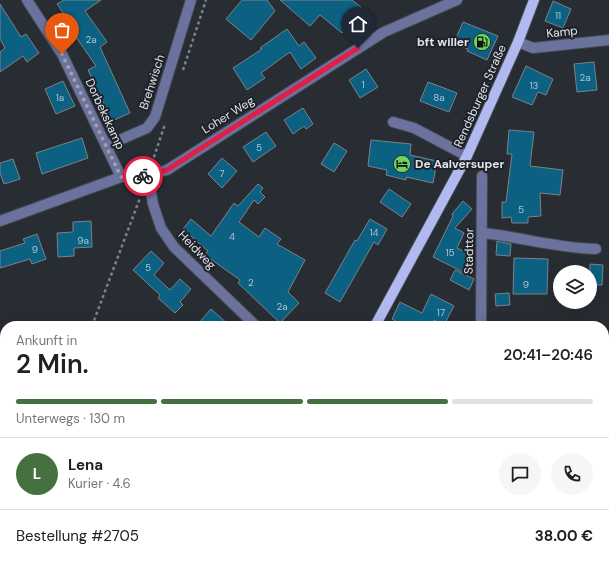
<!DOCTYPE html>
<html lang="de">
<head>
<meta charset="utf-8">
<style>
	:root { --surface:#fff; --page:#f6f6f6; --text:#202124; --muted:#757577; --line:#e0e0e0; --accent:#44713f }
	body { margin:0; font-family:"DM Sans",sans-serif; background:var(--page); color:var(--text); height:100vh; display:flex; flex-direction:column; font-size:15px; white-space:nowrap }
	* { box-sizing:border-box; margin:0 }
	p { font-size:13px; color:var(--muted) }
	.icon { flex:none; width:22px; height:22px; fill:none; stroke:currentColor; stroke-width:2; stroke-linecap:round; stroke-linejoin:round }
	.map { position:relative; flex:1; overflow:hidden }
	.drawer { position:absolute; left:0px; top:321px; width:609px; height:248px; display:flex; flex-direction:column; background:var(--surface); border-radius:16px 16px 0 0; box-shadow:0 4px 16px #0002 }
	.drawer>* { flex:none }
	.tools { position:absolute; left:553px; top:265px; display:grid; gap:8px }
	.tools a { display:grid; place-items:center; width:44px; height:44px; border-radius:50%; background:var(--surface); box-shadow:0 4px 16px #0002; font-size:20px }
	.pin { position:absolute; display:grid; place-items:center; width:34px; height:34px; color:#fff; margin:-41px -17px; border-radius:50% 50% 50% 0; rotate:-45deg; box-shadow:0 0 4px #0007 }
	.pin .icon { rotate:45deg }
	.courier { position:absolute; display:grid; place-items:center; width:40px; height:40px; margin:-20px; border:3px solid #e11d48; border-radius:50%; background:#fff; color:#222; box-shadow:0 1px 5px #0007 }
	.summary em { font-style:normal; font-weight:600 }
	.summary div { display:flex; flex-direction:column-reverse }
	.summary { display:flex; align-items:center; justify-content:space-between; height:68px; padding:0 16px }
	h1 { font-size:26px; font-weight:600; line-height:30px }
	.bar { display:grid; grid-template-columns:repeat(4,1fr); gap:6px 4px; align-content:center; height:48px; padding:0 16px }
	.bar i { height:5px; border-radius:3px; background:var(--line) }
	.bar .selected { background:var(--accent) }
	.bar p { grid-column:span 4 }
	.line { display:flex; align-items:center; gap:10px; padding:0 16px; border-top:1px solid var(--line) }
	.line div { flex:1 }
	.round { display:grid; place-items:center; flex:none; width:42px; height:42px; border-radius:21px; background:var(--page) }
	.map>svg:first-child { display:block }
	.green { fill:#453461 }
	.building { fill:#0c6082; stroke:#7a8388 }
	.lines { fill:none; stroke-linecap:round; stroke-linejoin:round }
	.minor-casing { stroke:#464a50; stroke-width:12 }
	.major-casing { stroke:#464a50; stroke-width:12 }
	.path { stroke:#7f8389; stroke-width:2.5; stroke-dasharray:3 3; stroke-linecap:butt }
	.minor { stroke:#6b729d; stroke-width:10 }
	.major { stroke:#b1baf0; stroke-width:10 }
	.done { stroke:#a0a4a9; stroke-width:4; stroke-dasharray:0 7.2 }
	.route { stroke:#e11d48; stroke-width:5 }
	.labels { text-anchor:middle; dominant-baseline:central; stroke-width:4; stroke-linejoin:round; paint-order:stroke }
	.number-label { font-size:10px; fill:#acc3cf }
	.street-label { font-size:12px; fill:#e1e4e9; stroke:#1f2329 }
	.poi-label { font-size:12px; font-weight:bold; fill:#e1e4e9; stroke:#1f2329; text-anchor:end }
</style>
</head>
<body>
<div class="map">
<svg width="609" height="569" viewBox="0 0 609 569">
	<rect width="100%" height="100%" fill="#282d33"/>
	<path class="green" d="M5,464V527L0,525V468Z"/>
	<path class="building" d="M64,0H101L85,11L107,42L100,47L130,113L112,121L88,70L96,66L76,37L78,35L57,4Z
		M242,0H267L275,11L251,40L226,19Z
		M280,0H352L362,8L342,33L320,15L310,26Z
		M553,1L571,9L563,28L545,21Z
		M0,4L21,37L26,34L39,53L27,62L23,56L0,72V52L5,48L0,39Z
		M463,22L498,36L487,60L467,51L468,49L454,43Z
		M287,29L299,46L304,42L316,58L301,69L290,52L261,73L265,78L247,90L233,68L262,49L260,48Z
		M594,62L597,90L577,92L574,64Z
		M526,66L553,79L546,95L538,92L532,105L512,97Z
		M366,69L378,87L360,98L349,80Z
		M63,81L75,106L56,114L45,89Z
		M428,82L457,93L449,112L420,101Z
		M303,108L313,124L306,129L304,126L293,134L284,120Z
		M509,130L534,132L530,166L563,170L560,195L540,193L541,216L528,217V223H512L511,217L502,218V202H506L512,154H507Z
		M266,132L276,146L253,162L243,147Z
		M82,138L88,158L42,174L36,153Z
		M371,140L411,144L410,155L437,161L433,183L406,177V180L386,175L387,170L368,166Z
		M334,143L347,151L334,172L321,164Z
		M222,158L237,171L222,188L208,174Z
		M13,159L20,179L4,184L0,173V163Z
		M258,184L263,188L260,192L265,197L258,204L254,200L239,222L259,237L265,228L281,239L277,244L305,260L288,292L299,303L280,323L238,283L240,280L205,255L208,251L183,229L191,219L211,236L234,203L238,206Z
		M389,189L411,204L402,217L380,202Z
		M463,201L472,209L455,228L464,233L457,248L471,255L463,272L433,257L453,216L452,214Z
		M370,219L387,229L378,245L374,242L340,302L325,293L355,240L357,241Z
		M91,221L92,247L74,248V256L58,257L57,233L73,232V222Z
		M37,234L46,259L32,264L30,259L0,268V251L25,243L23,239Z
		M497,241L511,244L510,256L496,255Z
		M151,251L164,263L154,275L170,290L180,279L191,289L180,302L183,305L175,313L158,298L160,295L133,270Z
		M514,258L548,259L547,294H513Z
		M590,264L603,265L602,285H590Z
		M455,270L474,279L469,290L450,280Z
		M509,293L510,305L496,306L495,294Z
		M431,294L454,306L444,325L434,320L430,326H405L392,319L400,302L422,313Z
		M211,309L230,326H196Z"/>
	<g class="lines">
		<defs>
			<path id="minor" d="M27,0L62,54L121,177
				M518,42L533,48L609,40
				M393,122L414,128L467,156
				M106,146L147,128L155,117L191,0
				M148,175L153,204L161,228L174,247L256,326
				M0,221L121,177L148,175L167,170L384,32L457,0
				M483,233C521,237 557,248 596,249
				M481,326L482,176
				M604,494H609
				M103,569L105,564
				M520,569V564"/>
			<path id="major" d="M375,326L467,156L518,42L534,0
				M297,569L298,564"/>
		</defs>
		<use href="#minor" class="minor-casing"/>
		<use href="#major" class="major-casing"/>
		<path class="path" d="M183,70L206,0
			M152,163L165,124
			M92,326L140,198
			M0,532L5,534
			M0,567L5,556"/>
		<use href="#minor" class="minor"/>
		<use href="#major" class="major"/>
	</g>
	<g class="lines">
		<path class="done" d="M62,54L121,177L143,176"/>
		<path class="route" d="M143,176L167,170L358,48"/>
	</g>
	<defs>
		<symbol id="fuel-disc" viewBox="-11 -11 22 22"><circle r="9.5" fill="#6fd360" stroke="#1f2329"/><path d="M-5.5-6h7V0h2V4h1.3V-2.5L3-4.5l.8-.8L6-3V5H2.5V1h-1V6h-7ZM-4.2-4.7v3.2H.2V-4.7Z" fill="#111"/></symbol>
		<symbol id="hotel-disc" viewBox="-11 -11 22 22"><circle r="9.5" fill="#6fd360" stroke="#1f2329"/><path d="M-6-4.5h1.5V1H6V5H4.5V3h-9V5H-6ZM-4 0a1.8 1.8 0 1 1 3.6 0ZM.5 0V-2.5h3Q6-2.5 6 0Z" fill="#111"/></symbol>
	</defs>
	<g fill-rule="evenodd">
		<use href="#fuel-disc" x="472" y="32" width="20" height="20"/>
		<use href="#hotel-disc" x="392" y="154" width="20" height="20"/>
	</g>
	<g class="labels">
		<g class="number-label">
			<text x="558" y="15">11</text>
			<text x="91" y="39">2a</text>
			<text x="585" y="77">2a</text>
			<text x="363" y="84">1</text>
			<text x="534" y="85">13</text>
			<text x="60" y="97">1a</text>
			<text x="439" y="97">8a</text>
			<text x="259" y="147">5</text>
			<text x="222" y="173">7</text>
			<text x="521" y="209">5</text>
			<text x="374" y="232">14</text>
			<text x="232" y="236">4</text>
			<text x="83" y="240">9a</text>
			<text x="35" y="249">9</text>
			<text x="450" y="252">15</text>
			<text x="148" y="267">5</text>
			<text x="251" y="282">2</text>
			<text x="526" y="284">9</text>
			<text x="282" y="306">2a</text>
			<text x="441" y="312">17</text>
		</g>
		<g class="street-label">
			<text transform="translate(562 32) rotate(-6)">Kamp</text>
			<text transform="translate(152 82) rotate(-72)">Brehwisch</text>
			<text transform="translate(480 96) rotate(-66)">Rendsburger Straße</text>
			<text transform="translate(105 114) rotate(65)">Dorbekskamp</text>
			<text transform="translate(228 115) rotate(-32)">Loher Weg</text>
			<text transform="translate(197 250) rotate(46)">Heidweg</text>
			<text transform="translate(469 251) rotate(-89)">Stadttor</text>
		</g>
		<g class="poi-label">
			<text x="469" y="42">bft willer</text>
			<text x="415" y="164" text-anchor="start">De Aalversuper</text>
		</g>
	</g>
</svg>
<div class="tools">
<a><svg class="icon" aria-label="layers" viewBox="0 0 24 24"><path d="M12 4l9 5-9 5-9-5zM3 14l9 5 9-5"/></svg></a>
</div>
<div class="pin" style="left:62px;top:54px;background:#ea580c"><svg class="icon" aria-label="bag" viewBox="0 0 24 24"><path d="M5 8h14l-1 12H6zM9 8a3 3 0 0 1 6 0"/></svg></div>
<div class="pin" style="left:358px;top:48px;background:#1f2937"><svg class="icon" aria-label="home" viewBox="0 0 24 24"><path d="M3 11l9-7 9 7M6 9v11h12V9"/></svg></div>
<div class="courier" style="left:143px;top:176px"><svg class="icon" aria-label="bike" viewBox="0 0 24 24"><circle cx="6" cy="16" r="4"/><circle cx="18" cy="16" r="4"/><path d="M6 16l4-8h5l3 8M10 8l3 8H6M13 5h3"/></svg></div>
<section class="drawer">
<div class="summary"><div><h1>2 Min.</h1><p>Ankunft in</p></div><em>20:41–20:46</em></div>
<div class="bar"><i class="selected"></i><i class="selected"></i><i class="selected"></i><i></i><p>Unterwegs · 130 m</p></div>
<div class="line" style="height:72px"><b class="round" style="background:var(--accent);color:#fff">L</b><div><b>Lena</b><p>Kurier · 4.6</p></div><a class="round"><svg class="icon" aria-label="chat" viewBox="0 0 24 24"><path d="M4 5h16v11H9l-5 4z"/></svg></a><a class="round"><svg class="icon" aria-label="phone" viewBox="0 0 24 24"><path d="M5 4h4l2 5-3 2q2 4 5 5l2-3 5 2v4C11 20 4 13 5 4z"/></svg></a></div>
<div class="line" style="height:52px"><div>Bestellung #2705</div><b>38.00 €</b></div>
</section>
</div>
</body>
</html>
